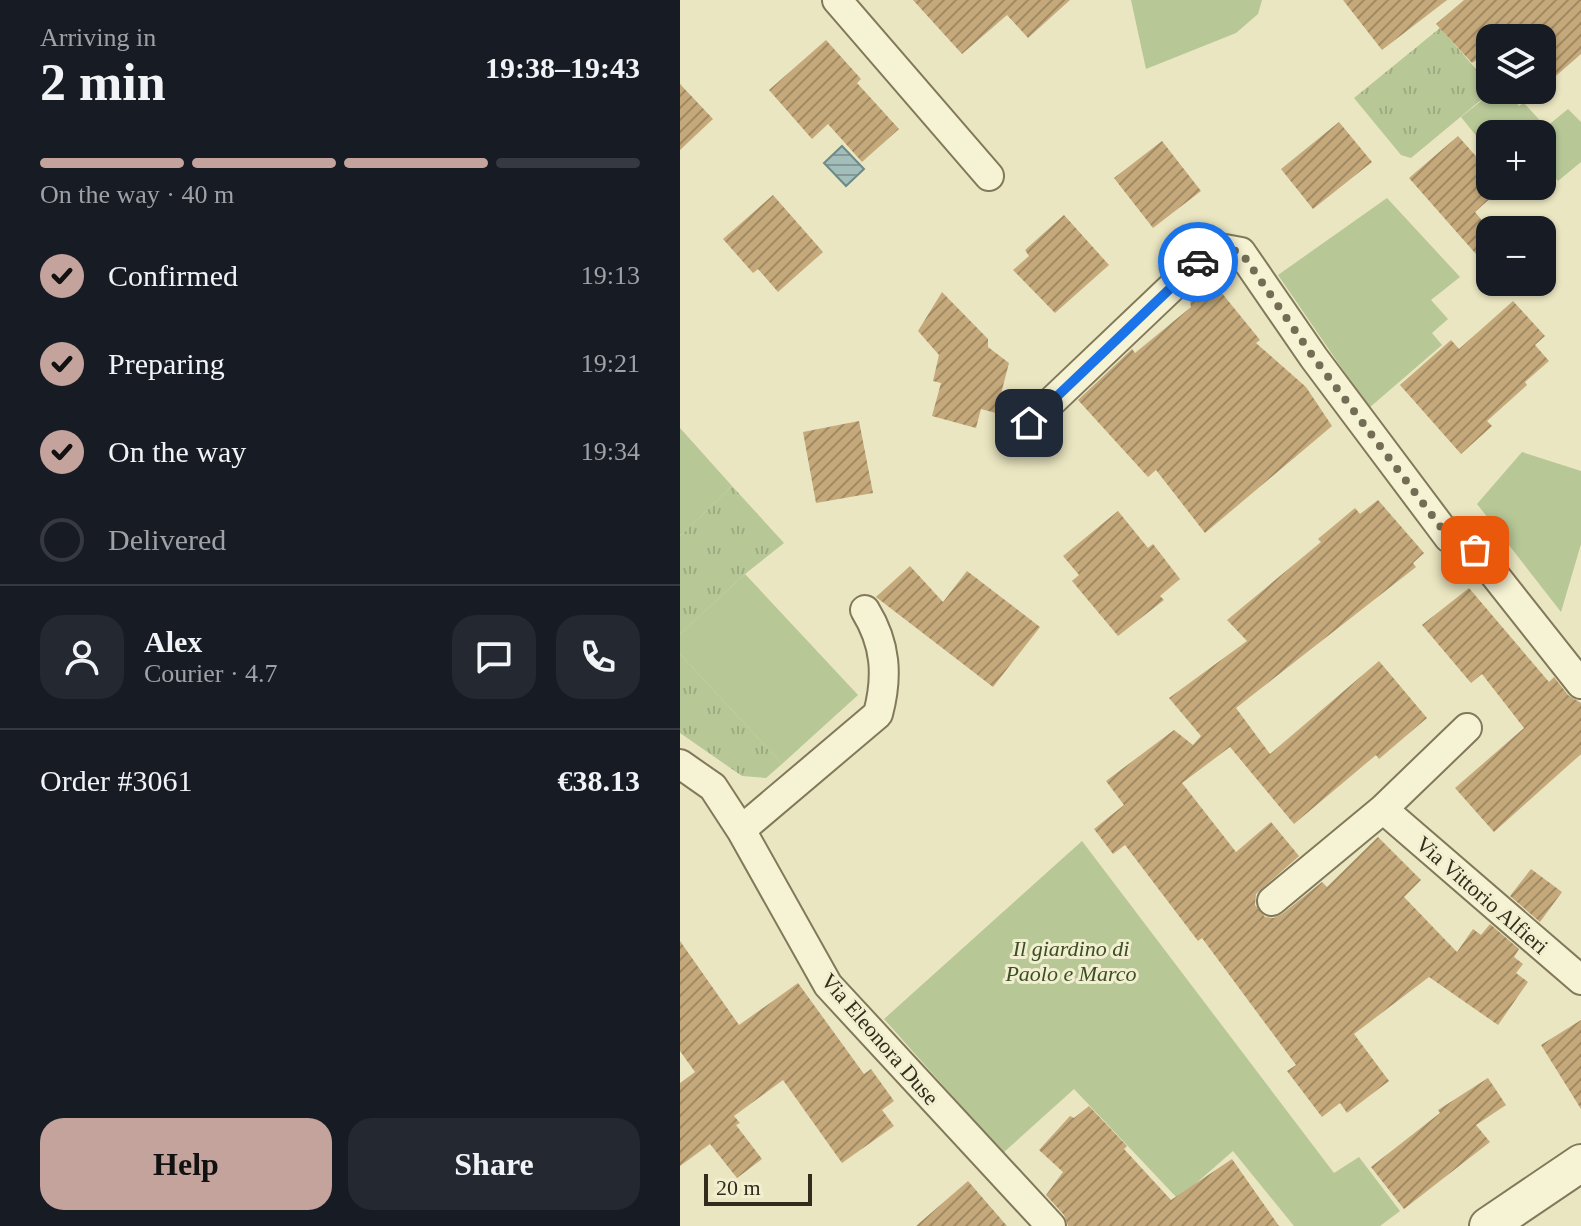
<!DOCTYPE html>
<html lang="en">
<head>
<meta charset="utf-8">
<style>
	:root { --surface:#171b24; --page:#242831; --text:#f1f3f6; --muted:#9ea1a6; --line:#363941; --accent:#c4a39c }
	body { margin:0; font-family:"Times New Roman",serif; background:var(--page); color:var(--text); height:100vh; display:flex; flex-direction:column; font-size:30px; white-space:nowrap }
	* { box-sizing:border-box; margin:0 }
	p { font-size:26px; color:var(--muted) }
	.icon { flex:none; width:44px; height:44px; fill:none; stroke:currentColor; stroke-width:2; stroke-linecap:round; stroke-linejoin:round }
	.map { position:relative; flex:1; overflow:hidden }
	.details { display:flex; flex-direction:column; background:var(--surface); width:680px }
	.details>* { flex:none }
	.controls { position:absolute; left:796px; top:24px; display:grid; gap:16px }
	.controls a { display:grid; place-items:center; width:80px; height:80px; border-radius:16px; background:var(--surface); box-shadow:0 2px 6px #0004; font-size:40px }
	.scale { position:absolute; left:24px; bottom:20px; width:108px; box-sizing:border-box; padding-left:8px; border:4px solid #332c1d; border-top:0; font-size:22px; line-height:28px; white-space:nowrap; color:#332c1d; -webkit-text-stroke:6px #f2efd0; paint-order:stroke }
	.pin { position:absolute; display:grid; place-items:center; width:68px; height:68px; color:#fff; margin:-34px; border-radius:16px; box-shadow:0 4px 12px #0006 }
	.courier { position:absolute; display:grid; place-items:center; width:80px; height:80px; margin:-40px; border:6px solid #1a73e8; border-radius:50%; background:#fff; color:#222; box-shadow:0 2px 10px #0007 }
	.summary em { font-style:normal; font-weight:800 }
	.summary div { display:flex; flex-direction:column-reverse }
	.summary { display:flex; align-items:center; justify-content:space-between; height:136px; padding:0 40px }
	h1 { font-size:52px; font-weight:800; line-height:60px }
	.bar { display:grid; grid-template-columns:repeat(4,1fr); gap:12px 8px; align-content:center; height:96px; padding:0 40px }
	.bar i { height:10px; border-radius:6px; background:var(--line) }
	.bar .active { background:var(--accent) }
	.bar p { grid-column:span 4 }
	.line { display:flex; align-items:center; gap:20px; padding:0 40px; border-top:2px solid var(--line) }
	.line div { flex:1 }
	.round { display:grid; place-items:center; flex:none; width:84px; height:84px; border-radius:24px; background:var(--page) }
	ol { padding:0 40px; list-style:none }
	li { display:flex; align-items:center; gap:24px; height:88px }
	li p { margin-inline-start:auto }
	li .icon { padding:8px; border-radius:50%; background:var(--accent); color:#111; stroke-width:4 }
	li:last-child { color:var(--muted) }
	li i { width:44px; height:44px; border:4px solid var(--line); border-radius:50% }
	.primary-button { display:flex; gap:16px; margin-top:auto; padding:16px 40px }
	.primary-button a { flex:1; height:92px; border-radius:24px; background:var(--accent); color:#111; font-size:32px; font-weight:800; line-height:92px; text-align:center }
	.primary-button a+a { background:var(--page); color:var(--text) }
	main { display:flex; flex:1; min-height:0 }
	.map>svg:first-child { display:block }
	.grass { fill:url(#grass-tufts) }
	.garden { fill:#b7c796 }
	.water { fill:url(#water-rules); stroke:#6c8a88; stroke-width:2 }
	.building { fill:url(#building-hatch) }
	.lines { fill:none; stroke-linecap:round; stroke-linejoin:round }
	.minor-casing { stroke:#82785a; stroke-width:32 }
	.tertiary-casing { stroke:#82785a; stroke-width:40 }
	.minor { stroke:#f6f3d4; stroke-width:28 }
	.tertiary { stroke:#f6f3d4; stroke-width:36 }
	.done { stroke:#736d56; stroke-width:8; stroke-dasharray:0 14.4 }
	.route { stroke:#1a73e8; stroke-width:10 }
	.labels { text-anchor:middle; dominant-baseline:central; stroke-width:6; stroke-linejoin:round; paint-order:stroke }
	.street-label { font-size:22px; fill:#332c1d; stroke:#f2efd0 }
	.park-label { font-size:22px; font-style:italic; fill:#3b4e25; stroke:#f2efd0 }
</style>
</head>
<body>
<main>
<section class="details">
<div class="summary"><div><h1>2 min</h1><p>Arriving in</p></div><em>19:38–19:43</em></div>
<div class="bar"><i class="active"></i><i class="active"></i><i class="active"></i><i></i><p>On the way · 40 m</p></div>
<ol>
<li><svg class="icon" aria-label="check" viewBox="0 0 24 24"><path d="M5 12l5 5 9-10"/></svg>Confirmed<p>19:13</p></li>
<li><svg class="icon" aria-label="check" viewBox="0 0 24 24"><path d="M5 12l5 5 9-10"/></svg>Preparing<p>19:21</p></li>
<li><svg class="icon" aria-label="check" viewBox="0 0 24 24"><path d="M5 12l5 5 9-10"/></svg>On the way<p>19:34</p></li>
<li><i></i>Delivered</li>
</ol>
<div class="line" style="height:144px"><a class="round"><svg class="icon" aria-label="person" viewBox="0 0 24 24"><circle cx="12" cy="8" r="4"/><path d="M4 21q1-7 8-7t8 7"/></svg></a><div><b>Alex</b><p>Courier · 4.7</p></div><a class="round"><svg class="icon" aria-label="chat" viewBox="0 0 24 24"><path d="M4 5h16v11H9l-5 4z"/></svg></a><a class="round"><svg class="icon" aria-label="phone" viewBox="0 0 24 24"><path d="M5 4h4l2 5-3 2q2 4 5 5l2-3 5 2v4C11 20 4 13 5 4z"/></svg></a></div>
<div class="line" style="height:104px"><div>Order #3061</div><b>€38.13</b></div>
<div class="primary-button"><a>Help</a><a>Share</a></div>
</section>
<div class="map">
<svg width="901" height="1226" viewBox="0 0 901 1226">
	<defs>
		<pattern id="grass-tufts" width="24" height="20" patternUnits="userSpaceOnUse" patternTransform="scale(2)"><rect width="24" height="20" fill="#b7c796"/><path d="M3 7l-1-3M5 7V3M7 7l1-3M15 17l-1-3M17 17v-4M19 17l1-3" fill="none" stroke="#9eab81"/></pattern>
		<pattern id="water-rules" width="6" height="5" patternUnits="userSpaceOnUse" patternTransform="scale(2)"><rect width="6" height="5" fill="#a3bdbb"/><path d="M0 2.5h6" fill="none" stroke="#859a97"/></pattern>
		<pattern id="building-hatch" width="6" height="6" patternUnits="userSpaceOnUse" patternTransform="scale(2)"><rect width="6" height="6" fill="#c5a97a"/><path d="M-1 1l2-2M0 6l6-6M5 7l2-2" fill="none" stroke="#a18a63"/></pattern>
	</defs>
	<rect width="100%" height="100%" fill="#eae6c1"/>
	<path class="grass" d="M760,28L810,85V90H813L731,158L721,155L674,98Z
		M52,486L104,543L65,574L0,634V536Z
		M0,654L102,764L86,778L62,776L0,733Z"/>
	<path class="garden" d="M451,0H582L578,14L556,33L466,69Z
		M815,90H825L839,106L844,103L866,127L888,109L901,122V162L878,181L864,165L862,166V134H810V153L781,117Z
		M707,198L780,277L751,300L768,319L752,333L762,345L689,408L598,275Z
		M0,428L52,486L0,536Z
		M842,452L901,471V544L881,612L797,504Z
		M65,574L178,695L102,764L0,654V634Z
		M402,841L654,1173L679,1157L720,1211L700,1226H614L553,1151L498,1199L394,1089L323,1153L204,1019Z"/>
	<path class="water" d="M162,146L184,169L166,186L144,163Z"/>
	<path class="building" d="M233,0H390L348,38L327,15L282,54Z
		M663,0H767L702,50Z
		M784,0H901V54L862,88V38H810V72L798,59L792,63L756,24Z
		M146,40L181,79L177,83L219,129L182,162L148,124L132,139L89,90Z
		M0,84L33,119L0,150Z
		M659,122L692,162L633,209L601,169Z
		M778,136L810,172V186L823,187L795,212L810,230V270L729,178Z
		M482,141L521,191L473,228L434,178Z
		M93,195L143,252L98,292L78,269L73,273L43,239Z
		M384,215L429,265L375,313L333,270L349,256L345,250Z
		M525,289L541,292L580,340L576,343L626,387L652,426L525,533L476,470L468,477L398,400L452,349L455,353L511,307L510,301Z
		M262,292L308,339V347L329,363L316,413L301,409L296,428L252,416L261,383L253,381L259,355L238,331Z
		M833,301L865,336L855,345L869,361L845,382L847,385L807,421L812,426L781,454L720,385L771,340L779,349Z
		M179,421L193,493L136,503L123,432Z
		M698,500L744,553L733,563L736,567L556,708L590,754L699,661L747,718L699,759L696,755L614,824L550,747L502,783L556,852L591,822L619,856L576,894L575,905L585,917L594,918L602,914L642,882L647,887L698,837L741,880L724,897L777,952L793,929L801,935L810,924L839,949L834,957L843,964L836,973L848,982L818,1025L749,977L674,1034L709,1081L667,1113L660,1103L642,1117L607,1071L616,1065L522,938L518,941L445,845L433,854L414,829L444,805L426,781L494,730L513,745L521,736L489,698L567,641L547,620L641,542L638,539L675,508L680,514Z
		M438,511L468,548L473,544L500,579L480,596L484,600L438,636L392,581L399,575L383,556Z
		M230,566L263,602L287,571L360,627L313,687L196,597Z
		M789,588L869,682L874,677L888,695L901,703V754L814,832L775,788L844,728L802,674L791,683L742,625Z
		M851,869L882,892L860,922L830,896Z
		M0,941L59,1025L118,983L184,1074L191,1069L214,1101L202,1110L214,1126L162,1163L103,1080L54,1116L60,1123L56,1125L82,1159L57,1178L30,1144L0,1166V1083L15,1072L0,1051Z
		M901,1020V1109L861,1045Z
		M808,1078L826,1105L796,1125L810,1142L724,1209L691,1167L760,1113L758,1110Z
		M409,1106L447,1146L444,1149L491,1200L552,1159L599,1226H388L384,1215L366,1195L383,1172L359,1150L390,1116L394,1118Z
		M288,1181L327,1226H236Z"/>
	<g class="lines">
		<defs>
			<path id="minor" d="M157,0L309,176
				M349,423L534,247L561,252L634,358L769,538L795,550L901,684
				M0,764L33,787L61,830L148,985L371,1226
				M703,809L901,980
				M61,830L198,714C208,676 206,644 185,610
				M592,901L703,809L787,728"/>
			<path id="tertiary" d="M808,1226L901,1163"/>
		</defs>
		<use href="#minor" class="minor-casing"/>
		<use href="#tertiary" class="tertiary-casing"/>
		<use href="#minor" class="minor"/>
		<use href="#tertiary" class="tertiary"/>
	</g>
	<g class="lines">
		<path class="done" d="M518,262L534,247L561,252L634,358L769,538L795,550"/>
		<path class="route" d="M349,423L518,262"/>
	</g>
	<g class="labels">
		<g class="street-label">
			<text transform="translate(802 895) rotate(41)">Via Vittorio Alfieri</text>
			<text transform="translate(200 1039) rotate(49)">Via Eleonora Duse</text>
		</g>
		<g class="park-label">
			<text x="391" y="948">Il giardino di<tspan x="391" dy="25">Paolo e Marco</tspan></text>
		</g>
	</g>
</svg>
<div class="controls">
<a><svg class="icon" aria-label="layers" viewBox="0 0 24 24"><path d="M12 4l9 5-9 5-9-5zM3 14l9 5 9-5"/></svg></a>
<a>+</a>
<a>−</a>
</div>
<div class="scale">20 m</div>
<div class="pin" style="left:795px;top:550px;background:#ea580c"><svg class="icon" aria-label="bag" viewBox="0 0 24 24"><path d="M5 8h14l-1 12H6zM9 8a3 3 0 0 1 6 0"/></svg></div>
<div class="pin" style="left:349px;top:423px;background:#1f2937"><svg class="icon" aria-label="home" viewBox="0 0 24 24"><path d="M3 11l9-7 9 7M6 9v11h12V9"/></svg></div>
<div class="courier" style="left:518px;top:262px"><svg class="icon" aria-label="car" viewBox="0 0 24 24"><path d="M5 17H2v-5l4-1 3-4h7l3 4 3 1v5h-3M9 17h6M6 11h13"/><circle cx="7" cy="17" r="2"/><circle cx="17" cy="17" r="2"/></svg></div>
</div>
</main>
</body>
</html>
